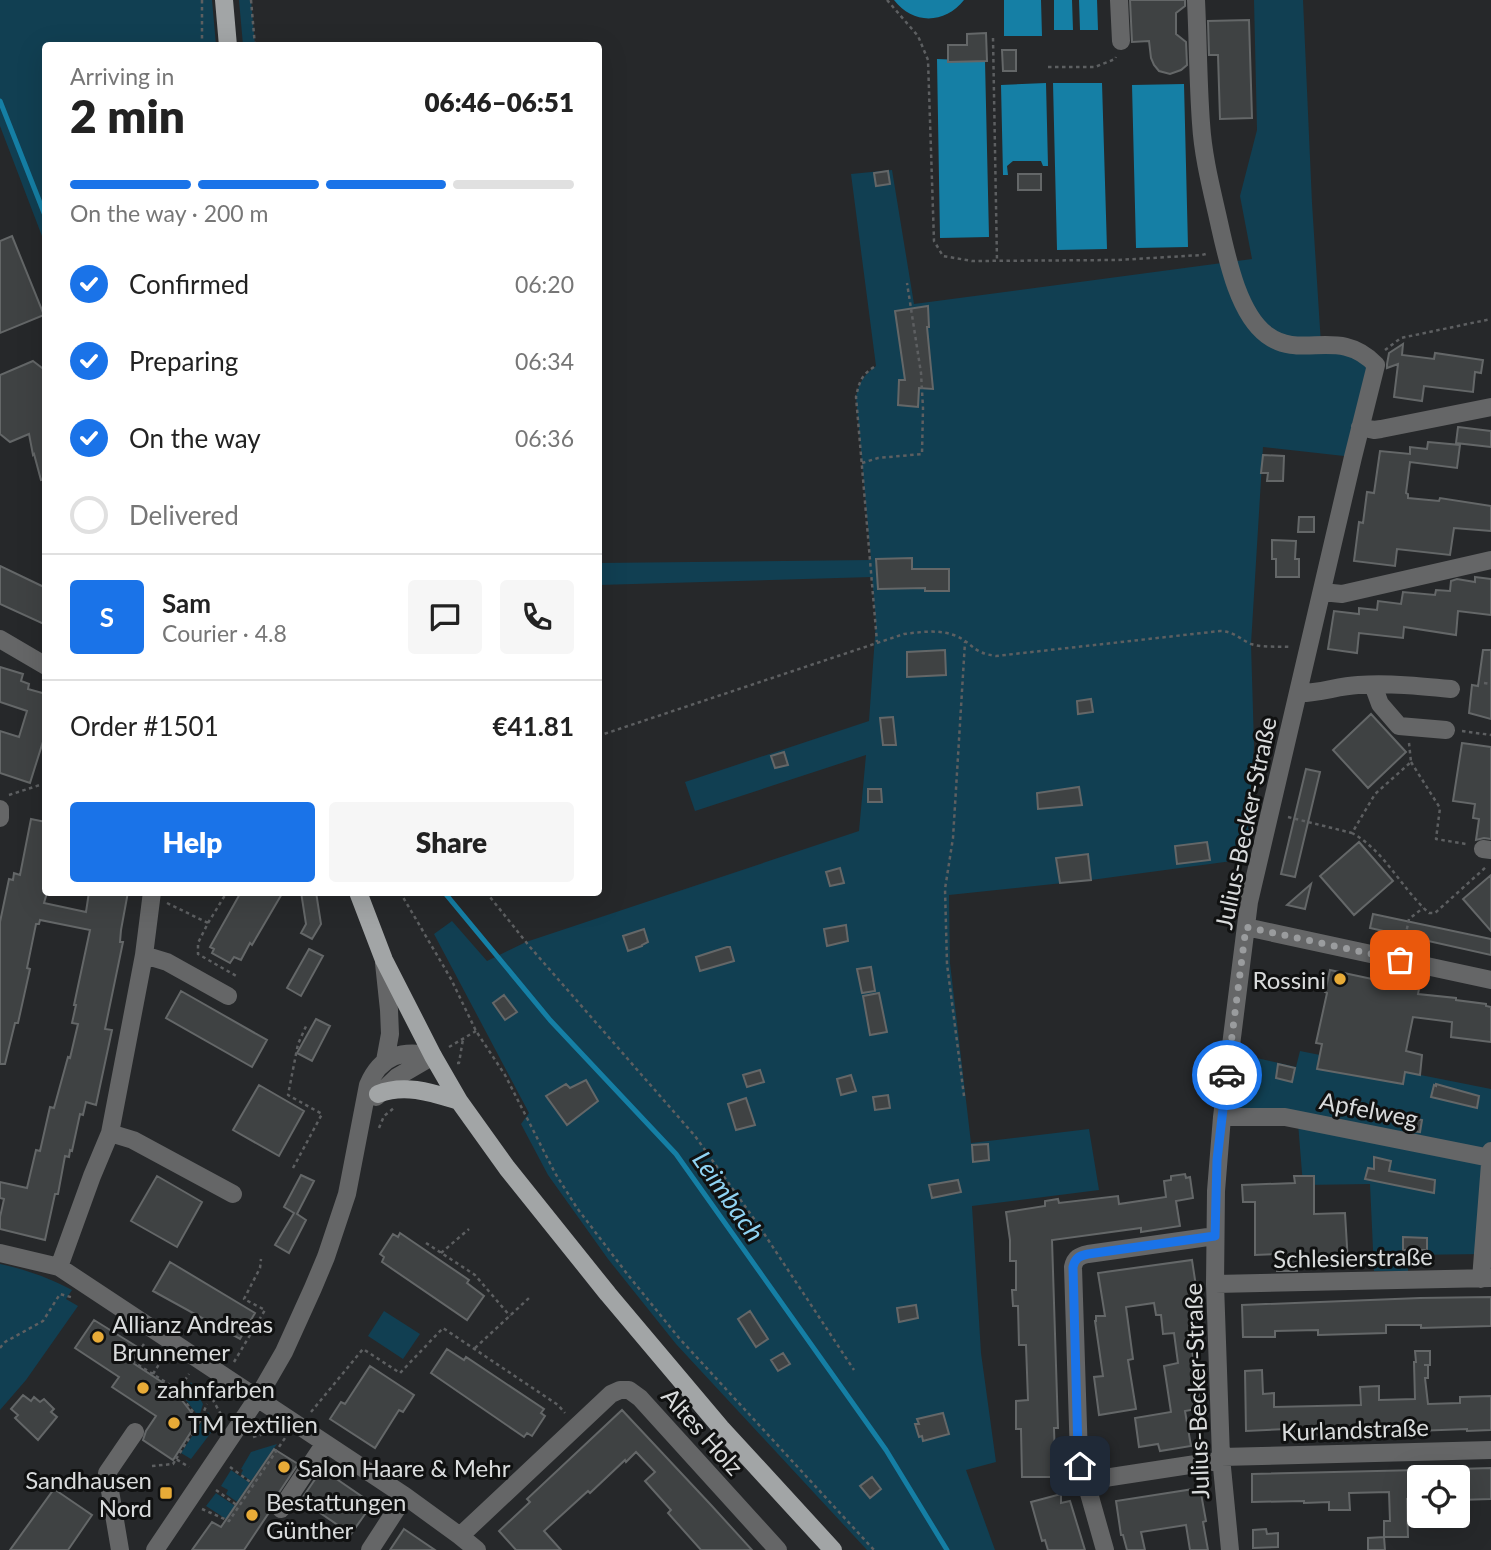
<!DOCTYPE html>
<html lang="en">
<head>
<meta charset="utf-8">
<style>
	:root { --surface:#fff; --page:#f6f6f6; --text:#222; --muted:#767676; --line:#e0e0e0; --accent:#1a73e8 }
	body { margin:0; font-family:Lato,sans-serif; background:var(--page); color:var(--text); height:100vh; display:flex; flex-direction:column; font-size:26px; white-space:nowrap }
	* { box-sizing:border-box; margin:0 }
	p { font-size:23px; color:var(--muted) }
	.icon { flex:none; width:38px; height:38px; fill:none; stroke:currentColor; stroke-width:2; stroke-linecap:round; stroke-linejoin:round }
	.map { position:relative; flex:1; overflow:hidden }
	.side { position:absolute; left:42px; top:42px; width:560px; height:854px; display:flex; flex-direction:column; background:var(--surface); border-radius:7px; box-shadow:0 7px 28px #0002 }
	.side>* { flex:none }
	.tools { position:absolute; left:1407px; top:1465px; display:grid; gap:14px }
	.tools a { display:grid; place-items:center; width:63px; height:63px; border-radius:7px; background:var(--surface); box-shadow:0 7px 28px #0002; font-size:35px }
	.pin { position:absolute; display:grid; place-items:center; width:60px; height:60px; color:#fff; margin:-30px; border-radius:14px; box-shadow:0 4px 10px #0006 }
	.courier { position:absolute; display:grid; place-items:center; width:70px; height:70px; margin:-35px; border:5px solid #1a73e8; border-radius:50%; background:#fff; color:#222; box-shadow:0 2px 9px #0007 }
	.head em { font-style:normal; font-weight:800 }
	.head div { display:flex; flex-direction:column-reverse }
	.head { display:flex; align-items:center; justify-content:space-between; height:119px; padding:0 28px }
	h1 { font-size:46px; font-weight:800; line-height:52px }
	.bar { display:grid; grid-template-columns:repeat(4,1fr); gap:10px 7px; align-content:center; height:84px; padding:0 28px }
	.bar i { height:9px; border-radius:5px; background:var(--line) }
	.bar .current { background:var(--accent) }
	.bar p { grid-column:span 4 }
	.line { display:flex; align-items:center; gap:18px; padding:0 28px; border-top:2px solid var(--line) }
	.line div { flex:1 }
	.round { display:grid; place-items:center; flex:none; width:74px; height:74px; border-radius:7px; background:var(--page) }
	ol { padding:0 28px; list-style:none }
	li { display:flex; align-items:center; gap:21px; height:77px }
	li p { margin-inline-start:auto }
	li .icon { padding:7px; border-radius:50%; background:var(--accent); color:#fff; stroke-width:4 }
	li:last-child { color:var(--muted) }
	li i { width:38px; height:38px; border:4px solid var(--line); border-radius:50% }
	.button { display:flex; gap:14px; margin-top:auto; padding:14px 28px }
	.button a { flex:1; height:80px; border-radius:7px; background:var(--accent); color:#fff; font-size:28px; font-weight:800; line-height:80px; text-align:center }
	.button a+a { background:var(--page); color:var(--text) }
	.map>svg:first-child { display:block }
	.green { fill:#113f52 }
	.water { fill:#157fa5 }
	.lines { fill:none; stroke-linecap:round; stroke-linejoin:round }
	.stream { stroke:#157fa5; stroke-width:5 }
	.building { fill:#3f4243; stroke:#646768; stroke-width:2 }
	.path { stroke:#5d5f61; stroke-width:2.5; stroke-dasharray:3.5 3.5; stroke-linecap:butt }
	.minor { stroke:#656667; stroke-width:18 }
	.major { stroke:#a2a5a6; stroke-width:18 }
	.done { stroke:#9a9c9e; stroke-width:7; stroke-dasharray:0 12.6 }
	.route { stroke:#1a73e8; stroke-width:9 }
	.poi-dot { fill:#e8ab37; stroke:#101111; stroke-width:2.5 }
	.labels { text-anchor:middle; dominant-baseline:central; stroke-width:6; stroke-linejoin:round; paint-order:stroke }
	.street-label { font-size:24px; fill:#d9dbdc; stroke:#101111 }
	.poi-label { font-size:24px; fill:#d9dbdc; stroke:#101111; text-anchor:start }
	.water-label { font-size:26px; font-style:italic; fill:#90d3f3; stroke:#101111 }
</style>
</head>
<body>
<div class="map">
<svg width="1491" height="1550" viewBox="0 0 1491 1550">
	<rect width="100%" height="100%" fill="#26282a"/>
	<path class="green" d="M0,0H212L216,45L46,46L45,244L0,126Z
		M239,0H251L255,45H243Z
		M1254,0H1303L1312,203L1321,344L1368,357L1353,457L1263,447L1251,644L1254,745L1247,859L1091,880L949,895L950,963L971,1143L1089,1129L1099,1190L972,1206L981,1353L996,1462L966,1470L995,1550H867L676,1344L608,1259L548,1175L521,1124L529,1113L434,934L452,921L487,961L526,942L859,831L866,755L695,811L685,782L869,721L876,622L872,577L599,585V563L871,560L856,397C859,382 864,375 876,366L851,174L892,170L914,304L1252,259L1240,196L1257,130Z
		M1300,1051L1491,1089V1268H1489L1484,1254L1408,1255V1271H1374L1370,1184L1303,1185L1298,1123L1234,1111L1241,1058L1244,1055L1296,1067Z
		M0,1264C27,1270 47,1277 72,1290L66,1299L78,1306L26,1380L0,1410Z
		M384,1311L420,1334L403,1359L368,1336Z
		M191,1382L203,1404L199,1417L182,1395Z
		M208,1412L216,1426L191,1459L181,1453Z
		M277,1444L251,1481L241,1474L243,1470L241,1469L251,1452Z
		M231,1470L250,1483L237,1502L226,1494L228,1490L221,1486Z
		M216,1493L235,1506L226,1519L206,1506Z"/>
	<path class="water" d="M894,0H964C945,24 913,25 894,0Z
		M1004,0H1041L1042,36H1004Z
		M1054,0H1072L1073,30H1054Z
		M1079,0H1097L1098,30H1080Z
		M937,59L985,61L989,237L940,238Z
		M1046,83L1048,166H1043L1041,161H1013L1007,166L1008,175H1003L1001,85Z
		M1053,83H1102L1107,249L1057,250Z
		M1184,84L1188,247L1136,248L1132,85Z"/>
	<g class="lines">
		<path class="stream" d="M0,101L46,218
			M444,892L550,1020L676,1154L886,1450L947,1550"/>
	</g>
	<path class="building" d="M1130,0H1185V6L1176,13V34L1186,42L1187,65L1181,70L1170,74L1159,71L1154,65L1151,58L1149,41L1132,42Z
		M1249,20L1252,118L1220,119L1218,55H1209L1208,21Z
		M986,33L987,61L948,62V45H967V34Z
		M1002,50H1016V71H1003Z
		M888,171L890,184L876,186L874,173Z
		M1018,174H1041V190H1018Z
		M12,236L44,315L0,333V241Z
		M928,306L929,327H927L933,389L919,388L918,407L898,405L899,380H905L895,311Z
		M1403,344L1402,355L1434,359L1435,353L1483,360L1481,373L1475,372L1473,392L1424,386L1422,401L1394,397L1398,364L1387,368V364L1389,353Z
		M33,361L46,371V479L41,480L34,454L33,455L29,434L10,442L0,434V375Z
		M1458,427L1491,431V447L1456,443Z
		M1428,442L1460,445L1457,468L1410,462L1406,493L1408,494V498L1439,501L1440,498L1491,506V531L1454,528L1450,555L1397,549L1395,566L1354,561L1359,522L1363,523L1367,492L1374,493L1380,451L1410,454V447L1427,449Z
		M1263,455L1284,456L1283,481H1267L1268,473H1261Z
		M1299,517H1314V532H1298Z
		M1272,540L1296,541L1295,559H1299V577H1276V559H1272Z
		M912,558V569H949V591H925V588L878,589L876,559Z
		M0,566L46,588V625L0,604Z
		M1475,577L1491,579V615L1458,611L1456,635L1404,627L1403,638L1359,633L1357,653L1328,649L1334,611L1359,614V608L1377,610L1378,601L1401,604L1403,592L1435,595L1436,590L1450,591L1451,581L1457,579L1475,582Z
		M945,650L946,675L907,677V652Z
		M1483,650H1491V719L1469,713L1472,685L1478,686Z
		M0,667L23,674L21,681L29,684L28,689L46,694V732L30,783L0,773V731L19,737L27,711L0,702Z
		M1091,699L1093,712L1078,714L1077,701Z
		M1371,714L1406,752L1368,788L1333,750Z
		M893,717L896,745H883L880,718Z
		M1462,743L1491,747V839L1484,838L1476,840L1479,819L1473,818L1475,804L1453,801Z
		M784,752L788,765L775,768L771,756Z
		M1306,769L1320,772L1295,877L1281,874Z
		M1079,787L1082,805L1038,809L1037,793Z
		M868,789H881L882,802H868Z
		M31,819L46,822V896L44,903L86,912L89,892H128L121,930L120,942H123L105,1029L112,1030L96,1105L86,1102L83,1115L80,1114L72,1151L70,1150L69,1157L65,1156L58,1194H55L45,1240L0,1229V1217L4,1199L0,1198V1182L27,1188L36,1150L40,1151L50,1107L54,1108L68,1057L70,1058L78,1024L72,1023L76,1005H74L90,930L40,920L39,924H36L27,968L30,969L18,1023H15L5,1064H0V922L9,879L13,880L14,873L20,875Z
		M1207,842L1210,860L1177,864L1175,846Z
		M1359,842L1393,881L1354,915L1320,876Z
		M1088,854L1091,880L1060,883L1056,858Z
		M840,868L844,883L830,886L826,872Z
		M1491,875V931L1463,899Z
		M1311,884L1305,909L1287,905Z
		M241,892H283L252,945L250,943L241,960L234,957L230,963L212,953L214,949L210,947Z
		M301,892H316L321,924L312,939L301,933L306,924Z
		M1373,914L1491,939V955L1370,928Z
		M846,925L848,941L827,946L824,929Z
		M644,929L648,942L642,945V946L628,951L623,936Z
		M727,947H730L734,961L700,971L696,957Z
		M309,949L323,956L301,996L287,988Z
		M871,967L875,991L862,993L857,969Z
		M1330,970L1419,989L1418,994L1456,998V1000L1486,1004V1006L1491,1007V1042L1451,1037L1452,1022L1413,1017L1406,1051L1422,1055L1420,1075L1405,1072L1403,1084L1317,1069L1322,1044L1316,1043L1327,993L1325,992Z
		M181,991L267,1040L252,1067L166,1018Z
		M879,993L887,1032L870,1035L863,996Z
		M504,995L517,1012L505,1020L493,1003Z
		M316,1019L330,1026L312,1061L297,1053Z
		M1278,1064L1295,1068L1292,1082L1276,1078Z
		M760,1070L764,1082L747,1087L743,1075Z
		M851,1075L856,1091L841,1095L837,1079Z
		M586,1080L598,1101L567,1125L546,1096L566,1084L570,1088Z
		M1436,1084L1479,1096L1477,1108L1431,1097L1434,1085L1436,1086Z
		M259,1085L304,1111L279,1156L233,1130Z
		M888,1095L890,1108L875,1110L873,1097Z
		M746,1098L755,1125L736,1130L728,1104Z
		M1411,1118L1422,1120L1420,1132L1406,1130Z
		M988,1144L989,1160L973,1162L972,1145Z
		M1374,1157L1391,1161L1389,1171L1435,1180L1434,1193L1365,1179L1368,1168L1374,1169Z
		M1185,1174L1186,1178L1190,1177L1193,1198L1176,1201L1180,1226L1141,1232V1228L1052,1240L1058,1428H1054L1055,1460H1060L1061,1477H1022L1021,1429H1016V1401L1028,1400L1026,1345H1019L1018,1306H1013L1012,1290H1016V1261H1010V1240L1006,1212L1045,1206V1201L1058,1199L1059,1203L1118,1196L1119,1204L1166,1197L1164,1181L1171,1180V1176Z
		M301,1175L314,1181L297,1214L306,1220L289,1253L275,1245L294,1213L284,1207Z
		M157,1176L202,1202L177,1247L131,1221Z
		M1294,1176H1314V1214L1345,1213L1348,1263H1322V1254H1297V1271H1277V1254L1255,1255V1202H1243L1242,1185L1295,1183Z
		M958,1180L961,1192L932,1198L929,1185Z
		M400,1233L469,1280L467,1283L484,1296L467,1320L382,1262L384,1257L380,1254L393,1234L398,1237Z
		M1403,1237L1427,1238V1250H1403Z
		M1192,1260L1197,1293L1191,1294L1199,1349L1192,1350L1199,1396L1194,1397L1196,1409L1185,1411L1191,1446L1160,1451L1158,1444L1139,1447L1135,1418L1171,1412L1164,1366L1178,1363L1174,1333L1163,1334L1161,1315H1156L1154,1303L1126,1307L1133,1359L1128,1360L1136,1409L1099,1415L1094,1377L1103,1376L1095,1321H1096V1316H1105L1098,1273Z
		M170,1262L255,1313L240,1339L153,1291Z
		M1491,1297V1326L1421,1328V1325H1386V1333L1318,1335V1330L1275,1331V1337H1243L1242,1305L1420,1298Z
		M916,1305L918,1318L899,1322L897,1308Z
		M750,1311L768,1339L756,1347L738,1319Z
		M94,1320L139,1348L130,1361L174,1390L198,1421L173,1460L143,1440L146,1431L156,1416L112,1387L119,1377L75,1348Z
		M447,1349L464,1360L466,1357L544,1409L541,1413L545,1416L532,1436L527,1433L524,1437L431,1373Z
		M1415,1351H1430V1365H1424H1428V1378H1425L1428,1404L1460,1403V1397L1491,1396V1430L1467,1431V1429L1287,1436V1429L1246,1431L1245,1371L1262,1370L1263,1394L1274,1393V1407L1361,1405L1360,1387L1379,1386V1400L1415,1399L1414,1362H1416Z
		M783,1353L790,1364L778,1371L771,1360Z
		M370,1366L414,1395L403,1412L399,1410L375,1448L330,1419L341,1402L345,1404Z
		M23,1395L31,1401L34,1397L40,1402L44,1399L54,1409L51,1412L57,1417L38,1440L15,1418L18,1415L11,1409Z
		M622,1410L711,1505L752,1550H701L668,1513L671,1510L645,1481L655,1472L636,1452L626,1462L625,1460L590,1493L588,1491L544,1531L561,1550H516L499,1531L530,1502L527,1499Z
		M943,1413L949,1434L923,1441L922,1436L919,1437L915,1424H919L917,1419Z
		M274,1449L298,1464L272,1503L270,1511L244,1550H192L212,1522L221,1527Z
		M1491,1468V1499L1458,1500V1469Z
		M322,1469L367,1500L362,1505L368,1510L351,1534L301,1500Z
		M1419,1470V1498L1407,1499L1408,1537H1384V1521H1390L1389,1492L1349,1493L1350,1510H1329V1502L1304,1503V1501L1252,1502V1474Z
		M872,1477L881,1489L870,1498L860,1486Z
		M1200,1488L1206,1521L1203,1522L1208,1550H1190L1186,1525L1141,1532L1145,1550H1127L1123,1535H1121L1116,1501Z
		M54,1489L92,1515L68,1550H10Z
		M1061,1494V1503L1070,1501L1085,1550H1048L1045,1540L1042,1541L1031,1502Z
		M404,1529L435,1550H390Z
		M1266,1529L1267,1534L1278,1533V1547L1253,1548V1530Z
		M1384,1537L1385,1550H1368V1538Z"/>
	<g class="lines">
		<path class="path" d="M202,0V46
			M251,0L255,46
			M887,0L918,36L928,60L934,241L943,256L972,261L1118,260L1202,255L1209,253
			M993,38L997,261
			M1048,67H1095L1115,59L1116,57
			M1385,350L1401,338L1491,319
			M874,367C861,375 859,383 856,397L877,642
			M862,463L878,458L922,454L923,408L921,373L907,283
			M1484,683L1491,684
			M1462,731L1491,735
			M598,736L904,634C921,632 940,629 956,636C973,643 972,653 996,656L1220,631C1233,631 1240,639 1251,644C1264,648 1278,646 1291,647
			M1409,743L1411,762L1375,794L1352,833C1385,851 1401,888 1429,913H1435L1486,867
			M1411,762L1440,808L1436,839L1466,844
			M9,795L46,783
			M1288,817L1352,833
			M400,892L451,979L476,1031L505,1075L555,1173L577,1208L628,1275L679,1338L874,1550
			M486,892L530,947L695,1136L757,1223L854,1370
			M167,903L208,923L198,943V954L238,977
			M208,923L227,892
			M1404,943L1409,919L1423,908
			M449,1047L476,1031
			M457,1063H459L463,1039
			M964,1096L947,964L945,889L953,838L965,642
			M379,1128L384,1116L394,1108
			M293,1168L322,1114L288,1095L298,1044L307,1024
			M426,1243L475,1275L510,1316
			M441,1253L469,1229
			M144,1344L132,1361L175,1388L200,1421
			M0,1348L5,1342L43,1321L60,1294L74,1298
			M475,1348L529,1298
			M234,1362L265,1310L244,1299L260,1268L261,1259
			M153,1374L164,1356
			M177,1392L189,1374
			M209,1393L223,1418
			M311,1412L363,1349L400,1373L443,1328L558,1405L565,1413
			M253,1437L276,1431
			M176,1459L200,1421L207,1404
			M152,1466L173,1464L176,1459L189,1467
			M230,1467L253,1484
			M216,1490L238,1506
			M202,1509L229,1521L285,1438"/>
		<path class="minor" d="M1119,0L1121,41
			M1196,0C1198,41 1198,82 1201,123C1203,156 1211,187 1218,218C1226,253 1237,313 1267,335C1302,361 1339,326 1376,365L1353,457L1249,902L1222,1117L1216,1191L1215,1284L1221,1457L1230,1550
			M1360,427L1374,430L1381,429L1491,407
			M1322,592L1342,594L1491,560
			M0,639L46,666
			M1373,685L1380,704L1399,726L1446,730
			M1298,693C1318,694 1337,686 1358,685C1389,683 1420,686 1451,689
			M0,809V818
			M1483,849L1491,850
			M1246,927L1491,980
			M144,955L167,962L228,996
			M384,963L389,1010L390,1034L385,1061
			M376,1097L397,1077L433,1056
			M1222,1117H1285L1490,1158
			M110,1133L133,1140L233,1194
			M0,1253L59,1267L405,1496L460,1536L477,1550
			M59,1267L92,1176L110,1133L144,955L152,892
			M1481,1279L1491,1151
			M1215,1284L1491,1278
			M1221,1457L1491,1450
			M1085,1481L1222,1460
			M281,1509L325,1443
			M460,1536L611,1394L620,1390H629L640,1398L778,1550
			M120,1550L107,1473L135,1432
			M155,1550L258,1397L284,1352L313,1288L326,1257L347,1194L368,1085C381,1055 402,1049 433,1056
			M370,1550L405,1496
			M1105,1550L1079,1458L1073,1267C1075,1258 1079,1256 1088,1254L1215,1236"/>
		<path class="major" d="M224,0L228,46
			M358,892L384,960L433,1056L459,1101L507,1168L608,1294L721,1428L833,1550
			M378,1094C405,1083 433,1093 459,1101"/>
	</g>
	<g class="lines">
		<path class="done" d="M1227,1075L1246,927L1400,960"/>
		<path class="route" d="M1080,1466L1078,1452L1073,1267C1075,1258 1079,1256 1088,1254L1215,1236L1217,1160L1227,1075"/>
	</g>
	<g class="poi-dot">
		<circle cx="1340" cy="979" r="7"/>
		<circle cx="98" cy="1337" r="7"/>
		<circle cx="143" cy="1388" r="7"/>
		<circle cx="174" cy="1423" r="7"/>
		<circle cx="284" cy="1467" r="7"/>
		<rect x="159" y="1486" width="14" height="14" rx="3.5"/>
		<circle cx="252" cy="1515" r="7"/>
	</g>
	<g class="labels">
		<g class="street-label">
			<text transform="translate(1245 823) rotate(-78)">Julius-Becker-Straße</text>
			<text transform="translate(1369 1109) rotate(11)">Apfelweg</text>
			<text transform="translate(1353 1257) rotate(-1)">Schlesierstraße</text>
			<text transform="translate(1196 1391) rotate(-92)">Julius-Becker-Straße</text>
			<text transform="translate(1355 1429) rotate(-2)">Kurlandstraße</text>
			<text transform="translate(703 1431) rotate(48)">Altes Holz</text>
		</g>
		<g class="poi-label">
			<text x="1326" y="979" text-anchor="end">Rossini</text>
			<text x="112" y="1323">Allianz Andreas<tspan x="112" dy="28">Brunnemer</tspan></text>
			<text x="157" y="1388">zahnfarben</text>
			<text x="188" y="1423">TM Textilien</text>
			<text x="298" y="1467">Salon Haare &amp; Mehr</text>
			<text x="152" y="1479" text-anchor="end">Sandhausen<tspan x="152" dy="28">Nord</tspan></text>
			<text x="266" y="1501">Bestattungen<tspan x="266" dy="28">Günther</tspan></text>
		</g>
		<g class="water-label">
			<text transform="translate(729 1196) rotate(55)">Leimbach</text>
		</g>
	</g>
</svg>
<div class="tools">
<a><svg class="icon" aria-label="locate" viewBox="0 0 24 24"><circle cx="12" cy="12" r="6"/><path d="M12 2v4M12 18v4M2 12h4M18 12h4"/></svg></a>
</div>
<div class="pin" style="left:1400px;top:960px;background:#ea580c"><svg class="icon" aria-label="bag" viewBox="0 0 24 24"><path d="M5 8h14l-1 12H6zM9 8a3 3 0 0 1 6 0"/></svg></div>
<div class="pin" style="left:1080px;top:1466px;background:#1f2937"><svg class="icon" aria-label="home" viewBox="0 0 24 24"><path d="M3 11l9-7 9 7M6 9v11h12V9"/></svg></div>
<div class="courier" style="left:1227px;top:1075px"><svg class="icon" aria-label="car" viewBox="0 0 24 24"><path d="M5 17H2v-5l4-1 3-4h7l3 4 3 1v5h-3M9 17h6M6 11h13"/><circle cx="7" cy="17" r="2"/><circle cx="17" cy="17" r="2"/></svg></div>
<section class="side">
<div class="head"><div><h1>2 min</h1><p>Arriving in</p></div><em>06:46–06:51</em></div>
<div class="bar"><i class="current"></i><i class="current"></i><i class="current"></i><i></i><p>On the way · 200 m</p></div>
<ol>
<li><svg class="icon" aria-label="check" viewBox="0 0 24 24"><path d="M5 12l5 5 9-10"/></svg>Confirmed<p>06:20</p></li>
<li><svg class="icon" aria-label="check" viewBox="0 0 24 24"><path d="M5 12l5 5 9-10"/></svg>Preparing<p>06:34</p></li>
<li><svg class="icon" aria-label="check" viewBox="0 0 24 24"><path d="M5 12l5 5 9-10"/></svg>On the way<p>06:36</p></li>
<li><i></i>Delivered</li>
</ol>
<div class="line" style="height:126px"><b class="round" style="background:var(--accent);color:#fff">S</b><div><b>Sam</b><p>Courier · 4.8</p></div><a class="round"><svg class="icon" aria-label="chat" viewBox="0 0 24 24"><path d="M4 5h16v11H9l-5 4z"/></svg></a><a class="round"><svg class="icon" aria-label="phone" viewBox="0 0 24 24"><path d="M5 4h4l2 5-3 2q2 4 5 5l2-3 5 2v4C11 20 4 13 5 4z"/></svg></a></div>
<div class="line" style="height:91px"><div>Order #1501</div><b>€41.81</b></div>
<div class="button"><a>Help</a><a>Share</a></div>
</section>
</div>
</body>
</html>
